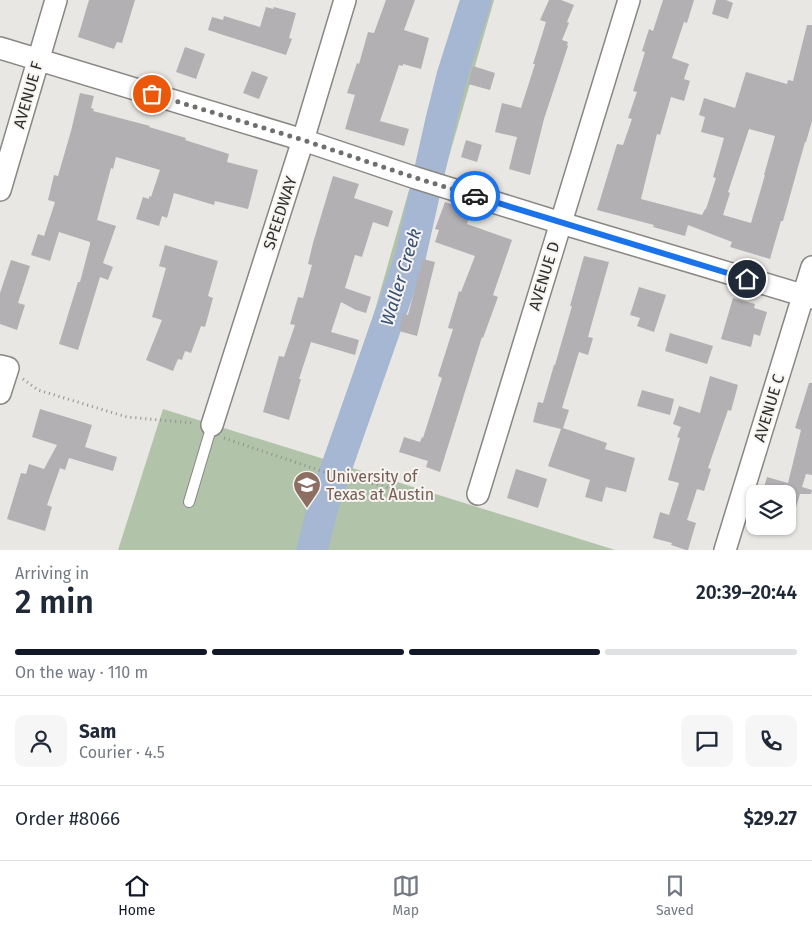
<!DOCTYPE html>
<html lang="en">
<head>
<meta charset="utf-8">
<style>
	:root { --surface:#fff; --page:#f6f6f7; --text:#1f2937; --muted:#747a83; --line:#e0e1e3; --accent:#111827 }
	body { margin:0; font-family:"Fira Sans",sans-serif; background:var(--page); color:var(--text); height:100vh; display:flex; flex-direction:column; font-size:19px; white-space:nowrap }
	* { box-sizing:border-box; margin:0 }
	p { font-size:16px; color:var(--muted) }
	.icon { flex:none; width:28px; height:28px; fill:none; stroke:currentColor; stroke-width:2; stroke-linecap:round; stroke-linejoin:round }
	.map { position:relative; height:550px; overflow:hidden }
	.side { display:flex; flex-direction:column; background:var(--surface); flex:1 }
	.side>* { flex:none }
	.tools { position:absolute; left:746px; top:485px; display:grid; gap:10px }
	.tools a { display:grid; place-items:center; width:50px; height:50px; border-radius:10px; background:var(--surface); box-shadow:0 1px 4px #0004; font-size:25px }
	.pin { position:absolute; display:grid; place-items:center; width:42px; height:42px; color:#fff; margin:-21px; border:2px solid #fff; border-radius:50%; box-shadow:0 1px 5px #0007 }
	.courier { position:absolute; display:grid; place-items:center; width:50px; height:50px; margin:-25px; border:4px solid #1a73e8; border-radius:50%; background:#fff; color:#222; box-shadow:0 1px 6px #0007 }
	.overview em { font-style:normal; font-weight:600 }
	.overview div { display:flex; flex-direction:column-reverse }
	.overview { display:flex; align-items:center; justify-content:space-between; height:85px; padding:0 15px }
	h1 { font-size:32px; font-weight:600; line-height:38px }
	.bar { display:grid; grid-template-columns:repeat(4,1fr); gap:8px 5px; align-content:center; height:60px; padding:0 15px }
	.bar i { height:6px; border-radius:4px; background:var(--line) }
	.bar .on { background:var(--accent) }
	.bar p { grid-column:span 4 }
	.line { display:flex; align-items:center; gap:12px; padding:0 15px; border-top:1px solid var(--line) }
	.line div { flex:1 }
	.round { display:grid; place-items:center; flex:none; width:52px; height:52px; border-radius:10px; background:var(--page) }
	.tabs { display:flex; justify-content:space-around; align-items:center; height:70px; border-top:1px solid var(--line); background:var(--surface); font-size:14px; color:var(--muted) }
	.tabs a { display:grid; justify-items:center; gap:2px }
	.tabs .on { color:var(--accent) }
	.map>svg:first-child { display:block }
	.green { fill:#b1c4aa }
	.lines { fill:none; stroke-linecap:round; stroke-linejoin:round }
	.river { stroke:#a6b7d3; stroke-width:31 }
	.building { fill:#b3b0b3; fill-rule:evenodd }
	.service-casing { stroke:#898784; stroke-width:12 }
	.minor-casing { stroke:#898784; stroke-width:24 }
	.path { stroke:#91908e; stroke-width:3; stroke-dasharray:1 4; stroke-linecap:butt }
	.service { stroke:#fff; stroke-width:10 }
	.minor { stroke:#fff; stroke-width:21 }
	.done { stroke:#706f6d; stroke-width:5; stroke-dasharray:0 9 }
	.route { stroke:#1a73e8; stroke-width:6 }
	.labels { text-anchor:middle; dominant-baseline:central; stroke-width:4; stroke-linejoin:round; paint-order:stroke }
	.street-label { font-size:16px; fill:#302f2e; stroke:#f6f4f0 }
	.education-label { font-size:16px; fill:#785e54; stroke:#f6f4f0; text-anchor:start }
	.water-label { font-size:18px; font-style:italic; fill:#375078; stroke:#f6f4f0 }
</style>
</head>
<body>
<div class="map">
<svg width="812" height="550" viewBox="0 0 812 550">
	<rect width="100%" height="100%" fill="#e8e7e3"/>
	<path class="green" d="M462,0H494L444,174L416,165L447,49Z
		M409,190L437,197L404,302L349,467L615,550H118L163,409L324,459L375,310Z"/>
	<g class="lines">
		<path class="river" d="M312,550L325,500L410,258L441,120L452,76L476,0"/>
	</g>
	<path class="building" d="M89,0H135L122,43L117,42L114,49L78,37Z
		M386,0H415L404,30L429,38L421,69L403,64V66L399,65L380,121L409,129L404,146L345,129L355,95L347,93L357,63L359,64L368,32L374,33Z
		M549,0H561L574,5L567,22L569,23L562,40L568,42L567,45L568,46L544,119L530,175L509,169L517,137L495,132L502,103L521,108L535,64H533L546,22L540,20Z
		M663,0H694L687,23L684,22L672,58L689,64L684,79L690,81L684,101L671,97L660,135L657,134L641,199L702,215L705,209H706L716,178L713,177L724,138L701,132L705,117L699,115L704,98L735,108L746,72L787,84L788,80L793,81L807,25H812V121L806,142H805L783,221H781L770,259L730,247L732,242L688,225L685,236L653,227L654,225L597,210L617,144L623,145L632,119L628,118L637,92L633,91L645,52L642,51L649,29L653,31ZM749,129L775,136L764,175H765L751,223L723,215L730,193L728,192Z
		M716,0H726L733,3L728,19L712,14Z
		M266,7L273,9L274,7L296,13L289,38L292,39L286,55L208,30L212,17L223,20L224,16L260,27Z
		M185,47L205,54L196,79L176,72Z
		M473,66L495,73L490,90L468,84Z
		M252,71L268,77L259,99L243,93Z
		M80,93L94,96L91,108L94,109L93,111L150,126L149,127L186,138L185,140L229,154L227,162L258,170L248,209L215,201L214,205L174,193L167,218L162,216L159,226L136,219L143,197L149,199V196L151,197L160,170L116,157L113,169L111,168L97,220L116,226L103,263L113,267L108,280L100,277L78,350L59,344L78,282H80L90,244V242L59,232L50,261L31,255L38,234L44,236L55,202L48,200L54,175L58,176L71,131Z
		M466,140L482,145L477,162L461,157Z
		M333,176L359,184L354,198L393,211L388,227L373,222L362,257L355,255L345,288L371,297L366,313L356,310L341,302L331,332L359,340L355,355L311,342L299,379H301L289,420L263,412L279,356L284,357L295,325L290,324L298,297L303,298L312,265L308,264L313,243Z
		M445,202L469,210L468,215L470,216L467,224L512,240L493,295L498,297L483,338L482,337L440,472L426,467L428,461L399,452L404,437L420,442L422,437L423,438L442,378L438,376L453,329L448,328L459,291L461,292L475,256L435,242L439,230L435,229Z
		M165,245L218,261L208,296L213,298L205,327L201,326L191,353L185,351L182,360L178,359L173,371L146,360L162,320L152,317L166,268L159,266Z
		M584,256L609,262L588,337L593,338L588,355L579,352L562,408L569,410L563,428L607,443L605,449L635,458L626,492L606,487L602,502L585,497L590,480L548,466L561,429L533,422L538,402L543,403L554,365H555L572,306H570Z
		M423,259L435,262L417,336L399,331L403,314L408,315Z
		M11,260L30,266L18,303L25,305L17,330L0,324V293Z
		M639,287L666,295L654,332L637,326L640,318L630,315Z
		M733,298L755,304L754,308L767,312L760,336L754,334L751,347L721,339Z
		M670,333L713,346L707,364L665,351Z
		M710,376L738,385L731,411L728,410L708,468L711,469L704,491L697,489L687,520L696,523L688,550H686L671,545L672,543L653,538L660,512L669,515L679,483L668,480L680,438L677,437L681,427L673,424L679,406L700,413Z
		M809,383H812V475L806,474L802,487L812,490L811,494H800L791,524L788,523V494H762L767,477L788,483L801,430L795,428Z
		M642,390L674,399L670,415L637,406Z
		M40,409L92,425L85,447L117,457L113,471L69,458L65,470L60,468L47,505L52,507L45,531L7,519L21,473L26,474L29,464L44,469L57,445L32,437Z
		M516,469L547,479L538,508L507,498Z"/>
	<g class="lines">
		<defs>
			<path id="service" d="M189,502L212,425"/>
			<path id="minor" d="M0,48L303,140L416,178L561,223L812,298
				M0,190L56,0
				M0,366L8,368L0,393
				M212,425L303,140L345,0
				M478,494L629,0
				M725,550L812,267"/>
		</defs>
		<use href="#service" class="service-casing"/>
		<use href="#minor" class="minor-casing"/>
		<path class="path" d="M23,379L38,390L127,417L194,423
			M224,438L324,472L403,491"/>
		<use href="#service" class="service"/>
		<use href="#minor" class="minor"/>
	</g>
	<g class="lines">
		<path class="done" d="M152,94L303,140L416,178L475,196"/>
		<path class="route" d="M475,196L747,279"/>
	</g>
	<defs>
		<symbol id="university-pin" viewBox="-11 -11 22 30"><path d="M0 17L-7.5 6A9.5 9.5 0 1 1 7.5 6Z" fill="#8d6e63" stroke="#f6f4f0"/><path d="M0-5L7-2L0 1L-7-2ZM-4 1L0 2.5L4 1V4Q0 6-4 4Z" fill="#fff"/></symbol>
	</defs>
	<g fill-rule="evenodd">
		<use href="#university-pin" x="291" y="469" width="32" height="43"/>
	</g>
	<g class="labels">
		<g class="street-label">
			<text transform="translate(28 95) rotate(-74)">AVENUE F</text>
			<text transform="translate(280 213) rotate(-72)">SPEEDWAY</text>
			<text transform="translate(544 276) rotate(-73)">AVENUE D</text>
			<text transform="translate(769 408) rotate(-73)">AVENUE C</text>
		</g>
		<g class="education-label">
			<text x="326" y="476">University of<tspan x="326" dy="18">Texas at Austin</tspan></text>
		</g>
		<g class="water-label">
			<text transform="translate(401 277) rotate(-73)">Waller Creek</text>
		</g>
	</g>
</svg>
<div class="tools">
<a><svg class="icon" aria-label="layers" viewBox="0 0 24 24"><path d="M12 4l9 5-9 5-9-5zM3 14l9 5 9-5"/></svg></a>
</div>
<div class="pin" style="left:152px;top:94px;background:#ea580c"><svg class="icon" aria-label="bag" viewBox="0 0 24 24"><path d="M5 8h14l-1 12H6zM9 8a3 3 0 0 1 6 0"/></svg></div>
<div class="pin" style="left:747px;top:279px;background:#1f2937"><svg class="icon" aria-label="home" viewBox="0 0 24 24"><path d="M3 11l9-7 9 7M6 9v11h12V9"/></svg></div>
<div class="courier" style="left:475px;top:196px"><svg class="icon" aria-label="car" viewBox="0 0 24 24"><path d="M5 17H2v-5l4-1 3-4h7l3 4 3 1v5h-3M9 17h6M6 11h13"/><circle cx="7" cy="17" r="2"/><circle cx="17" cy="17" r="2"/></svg></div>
</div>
<section class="side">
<div class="overview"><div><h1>2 min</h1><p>Arriving in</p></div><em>20:39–20:44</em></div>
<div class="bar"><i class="on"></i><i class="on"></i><i class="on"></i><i></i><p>On the way · 110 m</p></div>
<div class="line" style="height:90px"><a class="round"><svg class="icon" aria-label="person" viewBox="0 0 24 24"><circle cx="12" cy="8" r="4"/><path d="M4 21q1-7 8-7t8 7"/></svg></a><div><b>Sam</b><p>Courier · 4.5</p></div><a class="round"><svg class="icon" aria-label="chat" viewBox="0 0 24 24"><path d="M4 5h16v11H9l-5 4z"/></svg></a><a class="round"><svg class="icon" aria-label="phone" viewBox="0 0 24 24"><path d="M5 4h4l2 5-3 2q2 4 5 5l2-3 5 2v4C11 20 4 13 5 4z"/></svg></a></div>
<div class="line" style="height:65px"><div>Order #8066</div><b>$29.27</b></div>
</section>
<nav class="tabs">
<a class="on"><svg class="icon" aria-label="home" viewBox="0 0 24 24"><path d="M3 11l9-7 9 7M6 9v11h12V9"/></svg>Home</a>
<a><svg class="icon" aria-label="map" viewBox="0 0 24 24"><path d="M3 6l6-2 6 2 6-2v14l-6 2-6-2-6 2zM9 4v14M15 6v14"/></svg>Map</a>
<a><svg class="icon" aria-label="saved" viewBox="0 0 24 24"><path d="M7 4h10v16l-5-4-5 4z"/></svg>Saved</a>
</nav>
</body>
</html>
